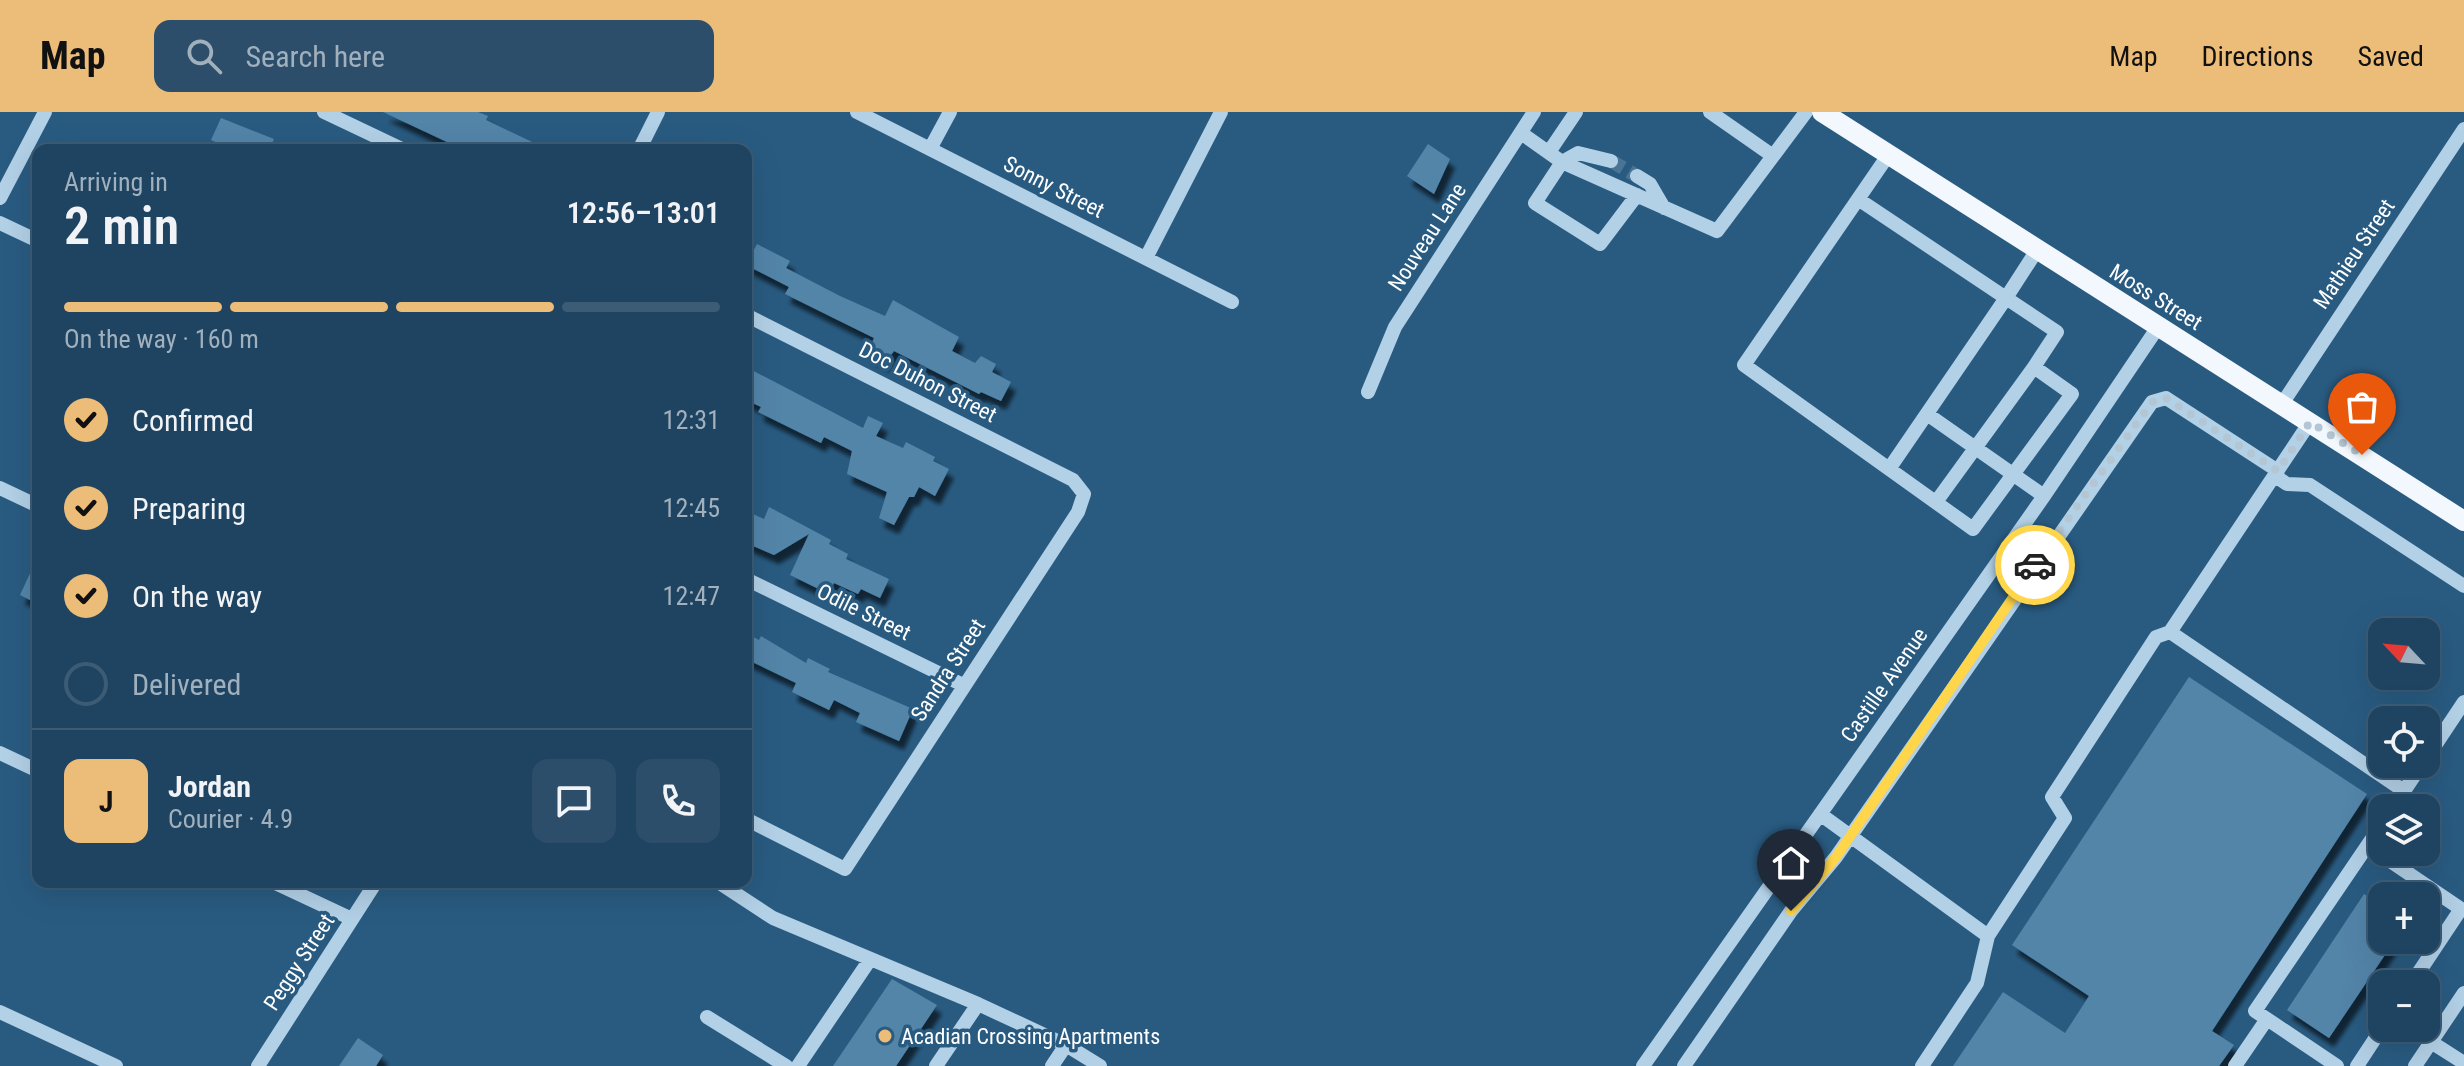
<!DOCTYPE html>
<html lang="en">
<head>
<meta charset="utf-8">
<style>
	:root { --surface:#1f4461; --page:#2c4e6a; --text:#f1f3f6; --muted:#a1b0bd; --line:#3c5c76; --accent:#ecbc79 }
	body { margin:0; font-family:"Roboto Condensed",sans-serif; background:var(--page); color:var(--text); height:100vh; display:flex; flex-direction:column; font-size:30px; white-space:nowrap }
	* { box-sizing:border-box; margin:0 }
	p { font-size:26px; color:var(--muted) }
	.icon { flex:none; width:44px; height:44px; fill:none; stroke:currentColor; stroke-width:2; stroke-linecap:round; stroke-linejoin:round }
	.map { position:relative; flex:1; overflow:hidden }
	.panel { position:absolute; left:32px; top:32px; width:720px; height:744px; display:flex; flex-direction:column; background:var(--surface); border-radius:16px; box-shadow:0 8px 32px #0002,0 0 0 2px var(--line) }
	.panel>* { flex:none }
	.needle { width:52px; rotate:296deg }
	.controls { position:absolute; left:2368px; top:506px; display:grid; gap:16px }
	.controls a { display:grid; place-items:center; width:72px; height:72px; border-radius:16px; background:var(--surface); box-shadow:0 8px 32px #0002,0 0 0 2px var(--line); font-size:40px }
	.pin { position:absolute; display:grid; place-items:center; width:68px; height:68px; color:#fff; margin:-82px -34px; border-radius:50% 50% 50% 0; rotate:-45deg; box-shadow:0 0 8px #0007 }
	.pin .icon { rotate:45deg }
	.courier { position:absolute; display:grid; place-items:center; width:80px; height:80px; margin:-40px; border:6px solid #ffd54a; border-radius:50%; background:#fff; color:#222; box-shadow:0 2px 10px #0007 }
	.head em { font-style:normal; font-weight:600 }
	.head div { display:flex; flex-direction:column-reverse }
	.head { display:flex; align-items:center; justify-content:space-between; height:136px; padding:0 32px }
	h1 { font-size:52px; font-weight:600; line-height:60px }
	.bar { display:grid; grid-template-columns:repeat(4,1fr); gap:12px 8px; align-content:center; height:96px; padding:0 32px }
	.bar i { height:10px; border-radius:6px; background:var(--line) }
	.bar .on { background:var(--accent) }
	.bar p { grid-column:span 4 }
	.line { display:flex; align-items:center; gap:20px; padding:0 32px; border-top:2px solid var(--line) }
	.line div { flex:1 }
	.round { display:grid; place-items:center; flex:none; width:84px; height:84px; border-radius:16px; background:var(--page) }
	ol { padding:0 32px; list-style:none }
	li { display:flex; align-items:center; gap:24px; height:88px }
	li p { margin-inline-start:auto }
	li .icon { padding:8px; border-radius:50%; background:var(--accent); color:#111; stroke-width:4 }
	li:last-child { color:var(--muted) }
	li i { width:44px; height:44px; border:4px solid var(--line); border-radius:50% }
	header { display:flex; align-items:center; gap:48px; box-sizing:border-box; height:112px; padding:0 40px; background:var(--accent); color:#111 }
	header strong { font-size:38px }
	nav { display:flex; gap:44px; margin-inline-start:auto; font-size:28px }
	.search { width:560px; height:72px; background:var(--page); display:flex; align-items:center; gap:20px; box-sizing:border-box; padding:0 28px; border-radius:16px; color:var(--muted); font-size:30px }
	.map>svg:first-child { display:block }
	.building { fill:#5285a9; filter:url(#shadow) }
	.lines { fill:none; stroke-linecap:round; stroke-linejoin:round }
	.minor-tunnel { stroke:#497494; stroke-width:14; stroke-dasharray:14 7; stroke-linecap:butt }
	.minor { stroke:#b2d0e6; stroke-width:14 }
	.major { stroke:#f2f8fd; stroke-width:20 }
	.done { stroke:#b4c6d3; stroke-width:8; stroke-dasharray:0 14.4 }
	.route { stroke:#ffd54a; stroke-width:10 }
	.poi-dot { fill:#ecbc79; stroke:#295b81; stroke-width:3 }
	.labels { text-anchor:middle; dominant-baseline:central; stroke-width:7; stroke-linejoin:round; paint-order:stroke }
	.street-label { font-size:22px; fill:#fff; stroke:#295b81 }
	.poi-label { font-size:22px; fill:#fff; stroke:#295b81; text-anchor:start }
</style>
</head>
<body>
<header>
<strong>Map</strong>
<div class="search"><svg class="icon" aria-label="search" viewBox="0 0 24 24"><circle cx="10" cy="10" r="6"/><path d="M15 15l6 6"/></svg>Search here</div>
<nav><a>Map</a><a>Directions</a><a>Saved</a></nav>
</header>
<div class="map">
<svg width="2464" height="954" viewBox="0 0 2464 954">
	<defs>
		<filter id="shadow"><feDropShadow dx="5" dy="9" stdDeviation="2" flood-color="#0009"/></filter>
	</defs>
	<rect width="100%" height="100%" fill="#295b81"/>
	<path class="building" d="M383,0H478L488,4L486,8L549,38H493L476,30L472,38H464Z
		M221,6L274,27L269,38H233L211,28Z
		M1428,32L1450,47L1434,82L1407,64Z
		M757,132L790,149L786,156L840,184L885,204L893,188L959,225L952,239L975,251L981,244L996,252L992,260L1011,270L1001,289L981,280L979,282L894,239L885,251L867,242L874,226L785,182L789,175L746,153Z
		M746,255L863,316L868,304L883,311L876,324L903,336L906,330L935,345L933,349L949,357L935,384L919,375L914,385H909L894,413L879,406L887,380L847,362L852,339L824,325L821,331L758,300L761,295L746,288Z
		M769,395L831,428L829,432L848,442L846,447L889,467L880,486L861,477L858,482L834,471L829,482L790,463L809,422L774,443L746,431V399L764,407Z
		M38,444V492L20,483Z
		M746,521L759,528L761,524L806,551L808,546L830,557L828,560L913,597L899,629L856,610L860,601L834,588L829,598L792,580L796,571L746,547Z
		M2189,565L2367,682L2212,919L2234,933L2219,954H1953L2003,880L2065,921L2089,884L2012,833Z
		M2364,782L2382,793V828H2395L2329,926L2287,898Z
		M892,867L937,893L896,954H833Z
		M358,926L383,943L376,954H339Z"/>
	<g class="lines">
		<path class="minor-tunnel" d="M1611,49L1637,64"/>
		<path class="minor" d="M324,0L404,38
			M857,0L1232,190
			M1710,0L1773,44
			M1521,21L1562,50L1717,119L1806,0
			M930,37L950,0
			M639,38L658,0
			M1549,40L1576,0
			M1889,42L1744,253L1973,417L2072,282L2034,255L2057,220L2006,186L2037,138
			M1611,49L1578,41L1562,50L1535,91L1600,132L1637,83
			M1637,64L1650,72L1664,96
			M0,86L45,0
			M1858,87L2006,186L1889,357
			M0,111L38,129
			M1146,146L1221,0
			M746,203L1073,368L1084,382L1078,400L845,757L746,707
			M1368,280L1395,215L1534,0
			M2282,292L2464,17
			M1927,302L2044,384
			M2310,310L2170,520L2404,679L2422,652
			M2275,364L2287,372L2310,373L2464,474
			M0,376L38,394
			M1936,390L2034,255
			M746,467L963,573
			M0,641L38,659
			M2426,647L2464,590
			M2393,696L2404,679
			M1820,702L1988,824
			M2368,734L2461,797L2411,872
			M273,770L352,807
			M718,770L773,806L978,892L936,954
			M978,892L1066,933
			M0,900L116,954
			M707,905L786,954
			M2267,907L2337,954
			M2431,930L2464,951
			M258,954L376,770
			M798,954L869,849
			M1052,954L1066,933L1100,954
			M1643,954L2044,384L2158,215
			M1684,954L1791,799L1836,745L2152,290L2166,286L2278,359
			M1922,954L1977,871L1988,824L2065,706L2052,685L2156,525L2170,520
			M2235,954L2267,907L2255,899L2382,712
			M2357,954L2382,916
			M2415,954L2464,881"/>
		<path class="major" d="M1822,0L2464,409"/>
	</g>
	<g class="lines">
		<path class="done" d="M2035,453L2152,290L2166,286L2278,359L2310,310L2362,343"/>
		<path class="route" d="M1791,799L1836,745L2035,453"/>
	</g>
	<circle class="poi-dot" cx="885" cy="924" r="8"/>
	<g class="labels">
		<g class="street-label">
			<text transform="translate(1054 75) rotate(27)">Sonny Street</text>
			<text transform="translate(1427 125) rotate(-57)">Nouveau Lane</text>
			<text transform="translate(2354 142) rotate(-56)">Mathieu Street</text>
			<text transform="translate(2156 185) rotate(32)">Moss Street</text>
			<text transform="translate(928 270) rotate(27)">Doc Duhon Street</text>
			<text transform="translate(864 500) rotate(26)">Odile Street</text>
			<text transform="translate(948 558) rotate(-57)">Sandra Street</text>
			<text transform="translate(1884 573) rotate(-55)">Castille Avenue</text>
			<text transform="translate(299 850) rotate(-57)">Peggy Street</text>
		</g>
		<g class="poi-label">
			<text x="901" y="924">Acadian Crossing Apartments</text>
		</g>
	</g>
</svg>
<div class="controls">
<a><svg class="needle" viewBox="-14 -14 28 28"><path d="M0-13l5 13h-10z" fill="#e53935"/><path d="M0 13l5-13h-10z" fill="#a1b0bd"/></svg></a>
<a><svg class="icon" aria-label="locate" viewBox="0 0 24 24"><circle cx="12" cy="12" r="6"/><path d="M12 2v4M12 18v4M2 12h4M18 12h4"/></svg></a>
<a><svg class="icon" aria-label="layers" viewBox="0 0 24 24"><path d="M12 4l9 5-9 5-9-5zM3 14l9 5 9-5"/></svg></a>
<a>+</a>
<a>−</a>
</div>
<div class="pin" style="left:2362px;top:343px;background:#ea580c"><svg class="icon" aria-label="bag" viewBox="0 0 24 24"><path d="M5 8h14l-1 12H6zM9 8a3 3 0 0 1 6 0"/></svg></div>
<div class="pin" style="left:1791px;top:799px;background:#1f2937"><svg class="icon" aria-label="home" viewBox="0 0 24 24"><path d="M3 11l9-7 9 7M6 9v11h12V9"/></svg></div>
<div class="courier" style="left:2035px;top:453px"><svg class="icon" aria-label="car" viewBox="0 0 24 24"><path d="M5 17H2v-5l4-1 3-4h7l3 4 3 1v5h-3M9 17h6M6 11h13"/><circle cx="7" cy="17" r="2"/><circle cx="17" cy="17" r="2"/></svg></div>
<section class="panel">
<div class="head"><div><h1>2 min</h1><p>Arriving in</p></div><em>12:56–13:01</em></div>
<div class="bar"><i class="on"></i><i class="on"></i><i class="on"></i><i></i><p>On the way · 160 m</p></div>
<ol>
<li><svg class="icon" aria-label="check" viewBox="0 0 24 24"><path d="M5 12l5 5 9-10"/></svg>Confirmed<p>12:31</p></li>
<li><svg class="icon" aria-label="check" viewBox="0 0 24 24"><path d="M5 12l5 5 9-10"/></svg>Preparing<p>12:45</p></li>
<li><svg class="icon" aria-label="check" viewBox="0 0 24 24"><path d="M5 12l5 5 9-10"/></svg>On the way<p>12:47</p></li>
<li><i></i>Delivered</li>
</ol>
<div class="line" style="height:144px"><b class="round" style="background:var(--accent);color:#111">J</b><div><b>Jordan</b><p>Courier · 4.9</p></div><a class="round"><svg class="icon" aria-label="chat" viewBox="0 0 24 24"><path d="M4 5h16v11H9l-5 4z"/></svg></a><a class="round"><svg class="icon" aria-label="phone" viewBox="0 0 24 24"><path d="M5 4h4l2 5-3 2q2 4 5 5l2-3 5 2v4C11 20 4 13 5 4z"/></svg></a></div>
</section>
</div>
</body>
</html>
